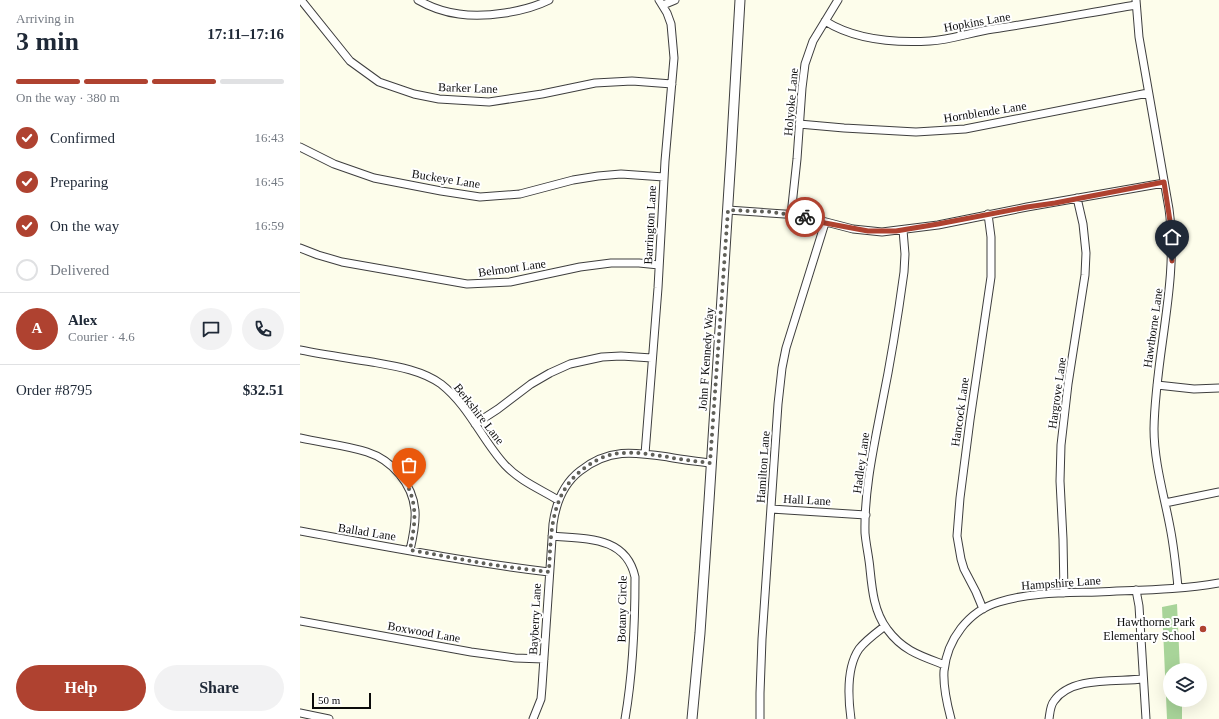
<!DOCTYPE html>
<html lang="en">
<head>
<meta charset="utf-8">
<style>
	:root { --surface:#fff; --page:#f2f2f3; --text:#1f2937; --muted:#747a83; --line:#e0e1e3; --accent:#af4230 }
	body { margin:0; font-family:"Times New Roman",serif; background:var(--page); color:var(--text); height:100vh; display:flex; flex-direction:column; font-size:15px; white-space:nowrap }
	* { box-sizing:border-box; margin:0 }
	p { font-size:13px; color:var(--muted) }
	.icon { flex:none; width:22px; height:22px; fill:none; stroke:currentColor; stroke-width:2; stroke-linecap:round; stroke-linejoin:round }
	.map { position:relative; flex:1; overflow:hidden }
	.panel { display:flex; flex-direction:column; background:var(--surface); width:300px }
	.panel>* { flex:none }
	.buttons { position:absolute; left:863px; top:663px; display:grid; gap:8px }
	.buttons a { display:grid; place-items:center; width:44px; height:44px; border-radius:50%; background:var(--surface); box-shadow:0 4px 16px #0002; font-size:20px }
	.scale { position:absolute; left:12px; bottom:10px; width:59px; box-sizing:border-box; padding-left:4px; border:2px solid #0b0b0b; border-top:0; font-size:11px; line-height:14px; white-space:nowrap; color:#0b0b0b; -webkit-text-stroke:3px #fff; paint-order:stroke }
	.pin { position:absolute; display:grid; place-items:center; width:34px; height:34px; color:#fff; margin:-41px -17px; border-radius:50% 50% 50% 0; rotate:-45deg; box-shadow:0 0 4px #0007 }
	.pin .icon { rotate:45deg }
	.courier { position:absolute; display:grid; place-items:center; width:40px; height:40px; margin:-20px; border:3px solid #af4230; border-radius:50%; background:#fff; color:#222; box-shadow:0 1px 5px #0007 }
	.overview em { font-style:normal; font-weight:800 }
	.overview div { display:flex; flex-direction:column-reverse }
	.overview { display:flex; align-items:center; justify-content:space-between; height:68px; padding:0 16px }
	h1 { font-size:26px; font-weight:800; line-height:30px }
	.bar { display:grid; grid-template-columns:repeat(4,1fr); gap:6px 4px; align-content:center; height:48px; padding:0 16px }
	.bar i { height:5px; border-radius:3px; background:var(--line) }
	.bar .current { background:var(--accent) }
	.bar p { grid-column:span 4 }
	.line { display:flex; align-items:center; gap:10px; padding:0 16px; border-top:1px solid var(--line) }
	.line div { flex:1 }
	.round { display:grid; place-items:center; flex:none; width:42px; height:42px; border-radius:21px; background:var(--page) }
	ol { padding:0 16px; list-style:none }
	li { display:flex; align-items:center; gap:12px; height:44px }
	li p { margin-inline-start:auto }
	li .icon { padding:4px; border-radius:50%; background:var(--accent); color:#fff; stroke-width:4 }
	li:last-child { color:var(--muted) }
	li i { width:22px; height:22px; border:2px solid var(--line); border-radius:50% }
	.action { display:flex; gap:8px; margin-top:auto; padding:8px 16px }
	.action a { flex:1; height:46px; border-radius:24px; background:var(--accent); color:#fff; font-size:16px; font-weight:800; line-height:46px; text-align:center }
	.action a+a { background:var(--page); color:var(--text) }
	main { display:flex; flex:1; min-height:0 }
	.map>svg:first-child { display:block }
	.forest { fill:#a8d499 }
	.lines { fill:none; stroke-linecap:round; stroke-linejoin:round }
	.minor-casing { stroke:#3e3e3e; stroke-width:9 }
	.tertiary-casing { stroke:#3e3e3e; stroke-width:11 }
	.minor { stroke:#fff; stroke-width:7 }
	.tertiary { stroke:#fff; stroke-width:9 }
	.done { stroke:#606059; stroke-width:4; stroke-dasharray:0 7.2 }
	.route { stroke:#af4230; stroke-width:5 }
	.poi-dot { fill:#af4230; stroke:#fff; stroke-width:1.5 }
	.labels { text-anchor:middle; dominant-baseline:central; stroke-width:4; stroke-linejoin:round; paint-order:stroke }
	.street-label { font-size:12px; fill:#0b0b0b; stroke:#fff }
	.poi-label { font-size:12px; fill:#0b0b0b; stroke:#fff; text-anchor:end }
</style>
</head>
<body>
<main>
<section class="panel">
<div class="overview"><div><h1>3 min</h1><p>Arriving in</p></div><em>17:11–17:16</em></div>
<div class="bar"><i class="current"></i><i class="current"></i><i class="current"></i><i></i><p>On the way · 380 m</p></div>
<ol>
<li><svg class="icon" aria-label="check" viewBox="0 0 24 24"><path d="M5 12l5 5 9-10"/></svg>Confirmed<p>16:43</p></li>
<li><svg class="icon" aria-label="check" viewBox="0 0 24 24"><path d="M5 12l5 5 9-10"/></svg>Preparing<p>16:45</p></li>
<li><svg class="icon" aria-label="check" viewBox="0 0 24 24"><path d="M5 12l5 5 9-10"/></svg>On the way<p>16:59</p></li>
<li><i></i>Delivered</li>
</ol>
<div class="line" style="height:72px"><b class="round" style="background:var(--accent);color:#fff">A</b><div><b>Alex</b><p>Courier · 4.6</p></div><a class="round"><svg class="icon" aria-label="chat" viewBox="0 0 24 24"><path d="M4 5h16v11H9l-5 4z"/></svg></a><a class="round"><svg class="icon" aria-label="phone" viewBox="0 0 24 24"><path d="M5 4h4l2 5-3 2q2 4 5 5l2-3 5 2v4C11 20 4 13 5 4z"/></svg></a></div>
<div class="line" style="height:52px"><div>Order #8795</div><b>$32.51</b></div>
<div class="action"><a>Help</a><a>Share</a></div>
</section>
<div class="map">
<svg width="919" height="719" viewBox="0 0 919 719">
	<rect width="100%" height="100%" fill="#fdfdeb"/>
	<path class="forest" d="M877,604L880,670H870V700H882V719H867L862,607Z"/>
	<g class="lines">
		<defs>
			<path id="minor" d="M1,0L50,61L79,82L114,94L139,99L189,102L242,94L295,83L332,81L372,84
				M118,0C130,7 144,12 159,14C185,18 225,12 249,0
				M836,0L839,37L869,209C879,282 855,355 854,429C854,462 864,495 870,527C874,547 876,567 878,587
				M363,5L375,0
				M525,21C555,40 595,43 630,41C651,40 672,32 693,29C741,22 788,13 836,5
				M499,124L544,128L616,132L665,129L848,93
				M0,147L34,164L74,178L141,191L180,197L220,194L273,180L298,176L321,174L364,177
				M428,210L499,215L553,229L582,232L638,225L727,207L864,183
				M491,215L497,159L502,88L505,64L513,41L538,0
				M603,230L605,254L604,272C598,316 591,360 582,404C574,446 564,490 565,533C566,545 569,557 570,569C572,589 574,612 587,629C603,651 621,656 645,665
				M0,248L18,255L42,262L167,284L210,282L280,267L311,263H339L359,265
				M0,350C24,355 48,358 72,362C95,366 122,370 141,384C169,406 182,440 205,465C220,481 240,489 258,500
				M857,385L894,389L919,388
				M175,424L198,409L231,384L250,373L270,364L302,357L321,356L352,358
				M0,438C22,443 45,445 67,452C92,460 113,484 115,511C116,524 113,537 110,550
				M345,454L358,288L365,161L374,58L371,24L367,13L359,0
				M865,503L919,492
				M471,509L566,515
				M0,531C83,546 166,562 249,572
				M252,536C286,539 326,536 335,577C335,624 333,673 325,719
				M836,590L839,606L846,719
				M764,593L763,539L760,481L761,445L768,384L785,275L786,253L783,224L777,198
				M683,609L676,592L664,569L661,559L657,536L660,498L670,420L691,277V237L688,214
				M0,621L171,652L215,658L244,659
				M0,713L29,719
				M233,719L241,699L242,687L253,524C256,502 263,484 280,471C309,448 334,452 368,457C382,460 396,461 410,463
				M460,719V693L462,639L478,404L482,368L486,348L525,223
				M551,719C548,697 546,668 559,649C566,640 576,633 585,626
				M651,719C647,704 643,687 644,671C647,640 668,611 699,602C731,592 765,593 798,592C838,590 879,590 919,583
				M749,719C750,713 750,706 754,701C771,676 816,682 843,679"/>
			<path id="tertiary" d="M392,719L400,633L409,501L431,156L440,0"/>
		</defs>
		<use href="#minor" class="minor-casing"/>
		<use href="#tertiary" class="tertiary-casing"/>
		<use href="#minor" class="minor"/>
		<use href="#tertiary" class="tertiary"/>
	</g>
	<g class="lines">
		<path class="done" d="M109,489C118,511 114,528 110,550L193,565L249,572C251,532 250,492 286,467C298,458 311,453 325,453C340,452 354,455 368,457C382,460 396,461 410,463L428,210L472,212L505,217"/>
		<path class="route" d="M505,217L525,223L568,231H596L638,224L727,207L755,203L864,182L870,221L872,261"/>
	</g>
	<circle class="poi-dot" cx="903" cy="629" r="4"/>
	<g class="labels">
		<g class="street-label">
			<text transform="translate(677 22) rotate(-10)">Hopkins Lane</text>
			<text transform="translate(168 88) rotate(2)">Barker Lane</text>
			<text transform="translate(491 102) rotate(-85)">Holyoke Lane</text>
			<text transform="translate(685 112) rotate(-9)">Hornblende Lane</text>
			<text transform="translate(146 179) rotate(9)">Buckeye Lane</text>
			<text transform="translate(350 225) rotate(-87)">Barrington Lane</text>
			<text transform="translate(212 268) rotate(-8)">Belmont Lane</text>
			<text transform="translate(853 328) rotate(-82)">Hawthorne Lane</text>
			<text transform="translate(406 359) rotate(-86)">John F Kennedy Way</text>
			<text transform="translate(757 393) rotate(-82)">Hargrove Lane</text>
			<text transform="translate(660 412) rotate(-82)">Hancock Lane</text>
			<text transform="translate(179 414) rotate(52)">Berkshire Lane</text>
			<text transform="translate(561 463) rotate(-82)">Hadley Lane</text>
			<text transform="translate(463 467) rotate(-86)">Hamilton Lane</text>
			<text transform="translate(507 500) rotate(3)">Hall Lane</text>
			<text transform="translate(67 532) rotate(9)">Ballad Lane</text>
			<text transform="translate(761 583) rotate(-4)">Hampshire Lane</text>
			<text transform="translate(322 609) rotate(-89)">Botany Circle</text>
			<text transform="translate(235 619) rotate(-87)">Bayberry Lane</text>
			<text transform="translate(124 632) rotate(10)">Boxwood Lane</text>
		</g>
		<g class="poi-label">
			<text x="895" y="622">Hawthorne Park<tspan x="895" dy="14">Elementary School</tspan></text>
		</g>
	</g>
</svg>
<div class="buttons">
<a><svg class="icon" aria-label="layers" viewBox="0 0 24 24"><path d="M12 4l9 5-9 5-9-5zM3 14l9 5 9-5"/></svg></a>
</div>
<div class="scale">50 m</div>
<div class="pin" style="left:109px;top:489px;background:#ea580c"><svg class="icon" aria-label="bag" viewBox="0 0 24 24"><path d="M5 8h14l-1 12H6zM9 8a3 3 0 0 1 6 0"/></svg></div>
<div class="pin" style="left:872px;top:261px;background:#1f2937"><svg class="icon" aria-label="home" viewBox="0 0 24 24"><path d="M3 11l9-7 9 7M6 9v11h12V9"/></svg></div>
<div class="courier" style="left:505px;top:217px"><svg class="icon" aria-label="bike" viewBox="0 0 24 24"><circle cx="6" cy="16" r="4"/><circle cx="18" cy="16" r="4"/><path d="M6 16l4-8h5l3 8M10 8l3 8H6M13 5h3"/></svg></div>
</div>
</main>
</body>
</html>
